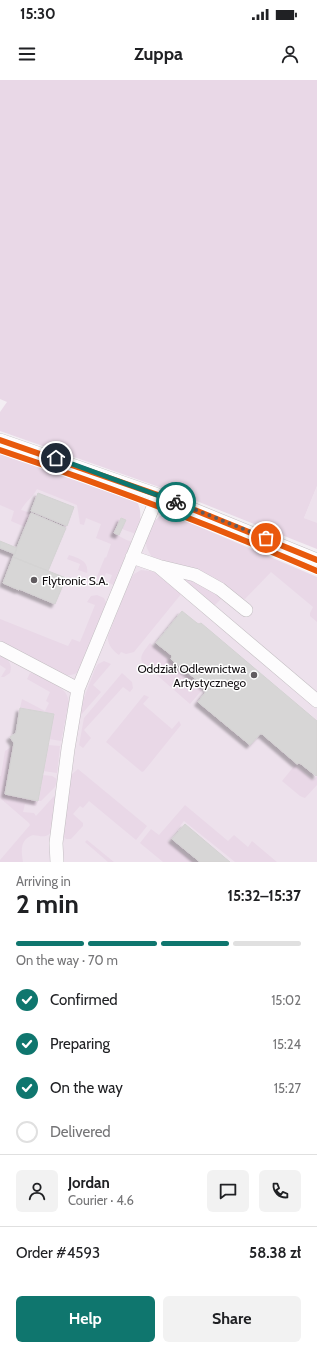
<!DOCTYPE html>
<html lang="en">
<head>
<meta charset="utf-8">
<style>
	:root { --surface:#fff; --page:#f2f2f2; --text:#202124; --muted:#757577; --line:#e0e0e0; --accent:#0f766e }
	body { margin:0; font-family:Cabin,sans-serif; background:var(--page); color:var(--text); height:100vh; display:flex; flex-direction:column; font-size:15px; white-space:nowrap }
	* { box-sizing:border-box; margin:0 }
	p { font-size:13px; color:var(--muted) }
	.icon { flex:none; width:22px; height:22px; fill:none; stroke:currentColor; stroke-width:2; stroke-linecap:round; stroke-linejoin:round }
	.map { position:relative; height:782px; overflow:hidden }
	.details { display:flex; flex-direction:column; background:var(--surface); flex:1 }
	.details>* { flex:none }
	.pin { position:absolute; display:grid; place-items:center; width:34px; height:34px; color:#fff; margin:-17px; border:2px solid #fff; border-radius:50%; box-shadow:0 1px 4px #0007 }
	.courier { position:absolute; display:grid; place-items:center; width:40px; height:40px; margin:-20px; border:3px solid #0f766e; border-radius:50%; background:#fff; color:#222; box-shadow:0 1px 5px #0007 }
	.head em { font-style:normal; font-weight:800 }
	.head div { display:flex; flex-direction:column-reverse }
	.head { display:flex; align-items:center; justify-content:space-between; height:68px; padding:0 16px }
	h1 { font-size:26px; font-weight:800; line-height:30px }
	.bar { display:grid; grid-template-columns:repeat(4,1fr); gap:6px 4px; align-content:center; height:48px; padding:0 16px }
	.bar i { height:5px; border-radius:3px; background:var(--line) }
	.bar .current { background:var(--accent) }
	.bar p { grid-column:span 4 }
	.line { display:flex; align-items:center; gap:10px; padding:0 16px; border-top:1px solid var(--line) }
	.line div { flex:1 }
	.round { display:grid; place-items:center; flex:none; width:42px; height:42px; border-radius:6px; background:var(--page) }
	ol { padding:0 16px; list-style:none }
	li { display:flex; align-items:center; gap:12px; height:44px }
	li p { margin-inline-start:auto }
	li .icon { padding:4px; border-radius:50%; background:var(--accent); color:#fff; stroke-width:4 }
	li:last-child { color:var(--muted) }
	li i { width:22px; height:22px; border:2px solid var(--line); border-radius:50% }
	.cta { display:flex; gap:8px; margin-top:auto; padding:8px 16px }
	.cta a { flex:1; height:46px; border-radius:6px; background:var(--accent); color:#fff; font-size:16px; font-weight:800; line-height:46px; text-align:center }
	.cta a+a { background:var(--page); color:var(--text) }
	.status { display:flex; justify-content:space-between; align-items:center; height:28px; padding:0 20px; background:var(--surface); direction:ltr }
	.status svg { height:11px; fill:currentColor }
	header { display:flex; justify-content:space-between; align-items:center; height:52px; padding:0 16px; background:var(--surface); font-size:18px; font-weight:800 }
	.map>svg:first-child { display:block }
	.built { fill:#ede1ec }
	.green { fill:#e9d8e7 }
	.building { fill:#d7d6d6; stroke:#d4d3d3; filter:url(#shadow) }
	.lines { fill:none; stroke-linecap:round; stroke-linejoin:round }
	.minor-casing { stroke:#c3bec2; stroke-width:14 }
	.minor { stroke:#fdfcfd; stroke-width:13 }
	.cycleway-casing { stroke:#fff; stroke-width:8 }
	.cycleway { stroke:#e8590c; stroke-width:6 }
	.done { stroke:#615c60; stroke-width:4; stroke-dasharray:0 7.2 }
	.route { stroke:#0f766e; stroke-width:5 }
	.poi-dot { fill:#615c60; stroke:#fff; stroke-width:1.5 }
	.labels { text-anchor:middle; dominant-baseline:central; stroke-width:3; stroke-linejoin:round; paint-order:stroke }
	.poi-label { font-size:12px; fill:#120e11; stroke:#fff; text-anchor:start }
</style>
</head>
<body>
<div class="status"><b>15:30</b><svg viewBox="0 0 49 12"><path d="M0 12V9h3v3zM5 12V6h3v6zM10 12V3h3v9zM15 12V0h3v12zM26 1h20v11H26zM47 4h2v5h-2z"/></svg></div>
<header><svg class="icon" aria-label="menu" viewBox="0 0 24 24"><path d="M4 6h16M4 12h16M4 18h16"/></svg>Zuppa<svg class="icon" aria-label="person" viewBox="0 0 24 24"><circle cx="12" cy="8" r="4"/><path d="M4 21q1-7 8-7t8 7"/></svg></header>
<div class="map">
<svg width="317" height="782" viewBox="0 0 317 782">
	<defs>
		<filter id="shadow"><feDropShadow dx="-3.5" dy="3.5" stdDeviation="1" flood-color="#0004"/></filter>
	</defs>
	<rect width="100%" height="100%" fill="#f3eef3"/>
	<path class="built" d="M0,381L118,429L285,493L317,507V782H0Z
		M317,406V444L304,438Z"/>
	<path class="green" d="M0,0H317V406L304,438L317,443V469L179,414L0,351V332L7,322L0,319Z
		M0,374L137,422C143,433 140,442 136,454L122,449L126,440L121,438L114,453C120,456 125,460 132,462L114,505L109,503L112,495L106,493L102,502L96,499L105,477L106,478L111,464L96,458L101,444L86,438L84,445L80,444L77,425L37,409C33,417 26,421 21,430L31,433L25,447L11,441L14,431L0,425Z
		M164,433H168L179,438L317,497V542L310,536V533L313,527L271,492L245,519L240,518L173,484L152,478C150,473 146,468 146,463C145,452 155,438 164,433Z
		M69,475C79,478 89,481 87,493L78,490L80,484L67,479Z
		M141,490L158,492L182,513L134,572L126,574L121,572L119,575C113,571 107,564 108,556L129,502L134,494Z
		M180,497L197,502L222,518L213,527Z
		M97,515L104,518L107,525L79,591L75,594L65,596L0,562V539L68,566L72,559L80,562L95,525L87,522L91,516Z
		M150,563L203,609L190,624L142,582C139,575 146,569 150,563Z
		M0,575C8,580 13,583 10,593L4,597H1L6,589L0,585Z
		M104,581L111,584L93,605L101,612L81,635L75,667L79,631L95,589L98,584Z
		M30,593C39,594 59,605 65,612C67,615 68,618 69,621L61,661L49,659L53,634L20,628L22,619L45,631L49,623L46,621L50,612L27,599Z
		M122,593L132,602L133,608L130,612L123,607L84,650L91,658L83,668L79,665L84,638Z
		M144,615L149,617L143,624L172,649L179,641L181,645L144,691L142,692L106,662Z
		M14,665L5,714L38,720L42,695L52,696L57,699L55,707L41,721H38L36,726L25,724L23,732L34,733L36,736L55,715L52,750C48,759 41,756 33,755C20,759 21,771 23,782H0V780L30,745L29,743L0,718V696H1L5,671Z
		M48,665L60,666L57,693L43,691Z
		M295,685L313,700L317,696V705L305,718L300,716L282,701Z
		M78,689L147,746L136,760L89,721L83,728L80,726L73,734L83,743V746L71,759H66L62,755L71,695Z
		M185,725L228,761L234,755L248,767L252,761L277,782H235L184,741L168,761L194,782H163L140,763L151,749L159,755Z
		M87,760L114,782H108L85,762Z"/>
	<path class="building" d="M38,413L74,427L67,446L31,431Z
		M31,433L66,448L48,491L13,477Z
		M121,438L126,440L119,455L114,453Z
		M0,461L17,468L15,474L0,468Z
		M13,477L66,498L55,524L19,509V510L3,503Z
		M182,531L197,543L199,544L201,543L317,641V695L316,696L301,684L299,683L297,684L262,654H260L250,665L198,622L208,609L171,579L172,576L170,574L156,563Z
		M20,628L54,634L38,721L5,714L14,663L10,657L16,653Z
		M185,744L230,782H200L172,759Z"/>
	<g class="lines">
		<defs>
			<path id="minor" d="M0,360L158,415L317,480
				M132,477L158,486L317,621
				M162,487L195,495L220,509L246,530
				M0,568L78,609
				M57,782L56,763L68,669L78,609L158,415"/>
		</defs>
		<use href="#minor" class="minor-casing"/>
		<use href="#minor" class="minor"/>
		<defs>
			<path id="cycleway" d="M0,360L158,415L317,480
				M0,370C108,406 213,446 317,491"/>
		</defs>
		<use href="#cycleway" class="cycleway-casing"/>
		<use href="#cycleway" class="cycleway"/>
	</g>
	<g class="lines">
		<path class="done" d="M176,422L266,458"/>
		<path class="route" d="M56,378L176,422"/>
	</g>
	<g class="poi-dot">
		<circle cx="34" cy="500" r="4"/>
		<circle cx="254" cy="595" r="4"/>
	</g>
	<g class="labels">
		<g class="poi-label">
			<text x="42" y="500">Flytronic S.A.</text>
			<text x="246" y="588" text-anchor="end">Oddział Odlewnictwa<tspan x="246" dy="14">Artystycznego</tspan></text>
		</g>
	</g>
</svg>
<div class="pin" style="left:266px;top:458px;background:#ea580c"><svg class="icon" aria-label="bag" viewBox="0 0 24 24"><path d="M5 8h14l-1 12H6zM9 8a3 3 0 0 1 6 0"/></svg></div>
<div class="pin" style="left:56px;top:378px;background:#1f2937"><svg class="icon" aria-label="home" viewBox="0 0 24 24"><path d="M3 11l9-7 9 7M6 9v11h12V9"/></svg></div>
<div class="courier" style="left:176px;top:422px"><svg class="icon" aria-label="bike" viewBox="0 0 24 24"><circle cx="6" cy="16" r="4"/><circle cx="18" cy="16" r="4"/><path d="M6 16l4-8h5l3 8M10 8l3 8H6M13 5h3"/></svg></div>
</div>
<section class="details">
<div class="head"><div><h1>2 min</h1><p>Arriving in</p></div><em>15:32–15:37</em></div>
<div class="bar"><i class="current"></i><i class="current"></i><i class="current"></i><i></i><p>On the way · 70 m</p></div>
<ol>
<li><svg class="icon" aria-label="check" viewBox="0 0 24 24"><path d="M5 12l5 5 9-10"/></svg>Confirmed<p>15:02</p></li>
<li><svg class="icon" aria-label="check" viewBox="0 0 24 24"><path d="M5 12l5 5 9-10"/></svg>Preparing<p>15:24</p></li>
<li><svg class="icon" aria-label="check" viewBox="0 0 24 24"><path d="M5 12l5 5 9-10"/></svg>On the way<p>15:27</p></li>
<li><i></i>Delivered</li>
</ol>
<div class="line" style="height:72px"><a class="round"><svg class="icon" aria-label="person" viewBox="0 0 24 24"><circle cx="12" cy="8" r="4"/><path d="M4 21q1-7 8-7t8 7"/></svg></a><div><b>Jordan</b><p>Courier · 4.6</p></div><a class="round"><svg class="icon" aria-label="chat" viewBox="0 0 24 24"><path d="M4 5h16v11H9l-5 4z"/></svg></a><a class="round"><svg class="icon" aria-label="phone" viewBox="0 0 24 24"><path d="M5 4h4l2 5-3 2q2 4 5 5l2-3 5 2v4C11 20 4 13 5 4z"/></svg></a></div>
<div class="line" style="height:52px"><div>Order #4593</div><b>58.38 zł</b></div>
<div class="cta"><a>Help</a><a>Share</a></div>
</section>
</body>
</html>
